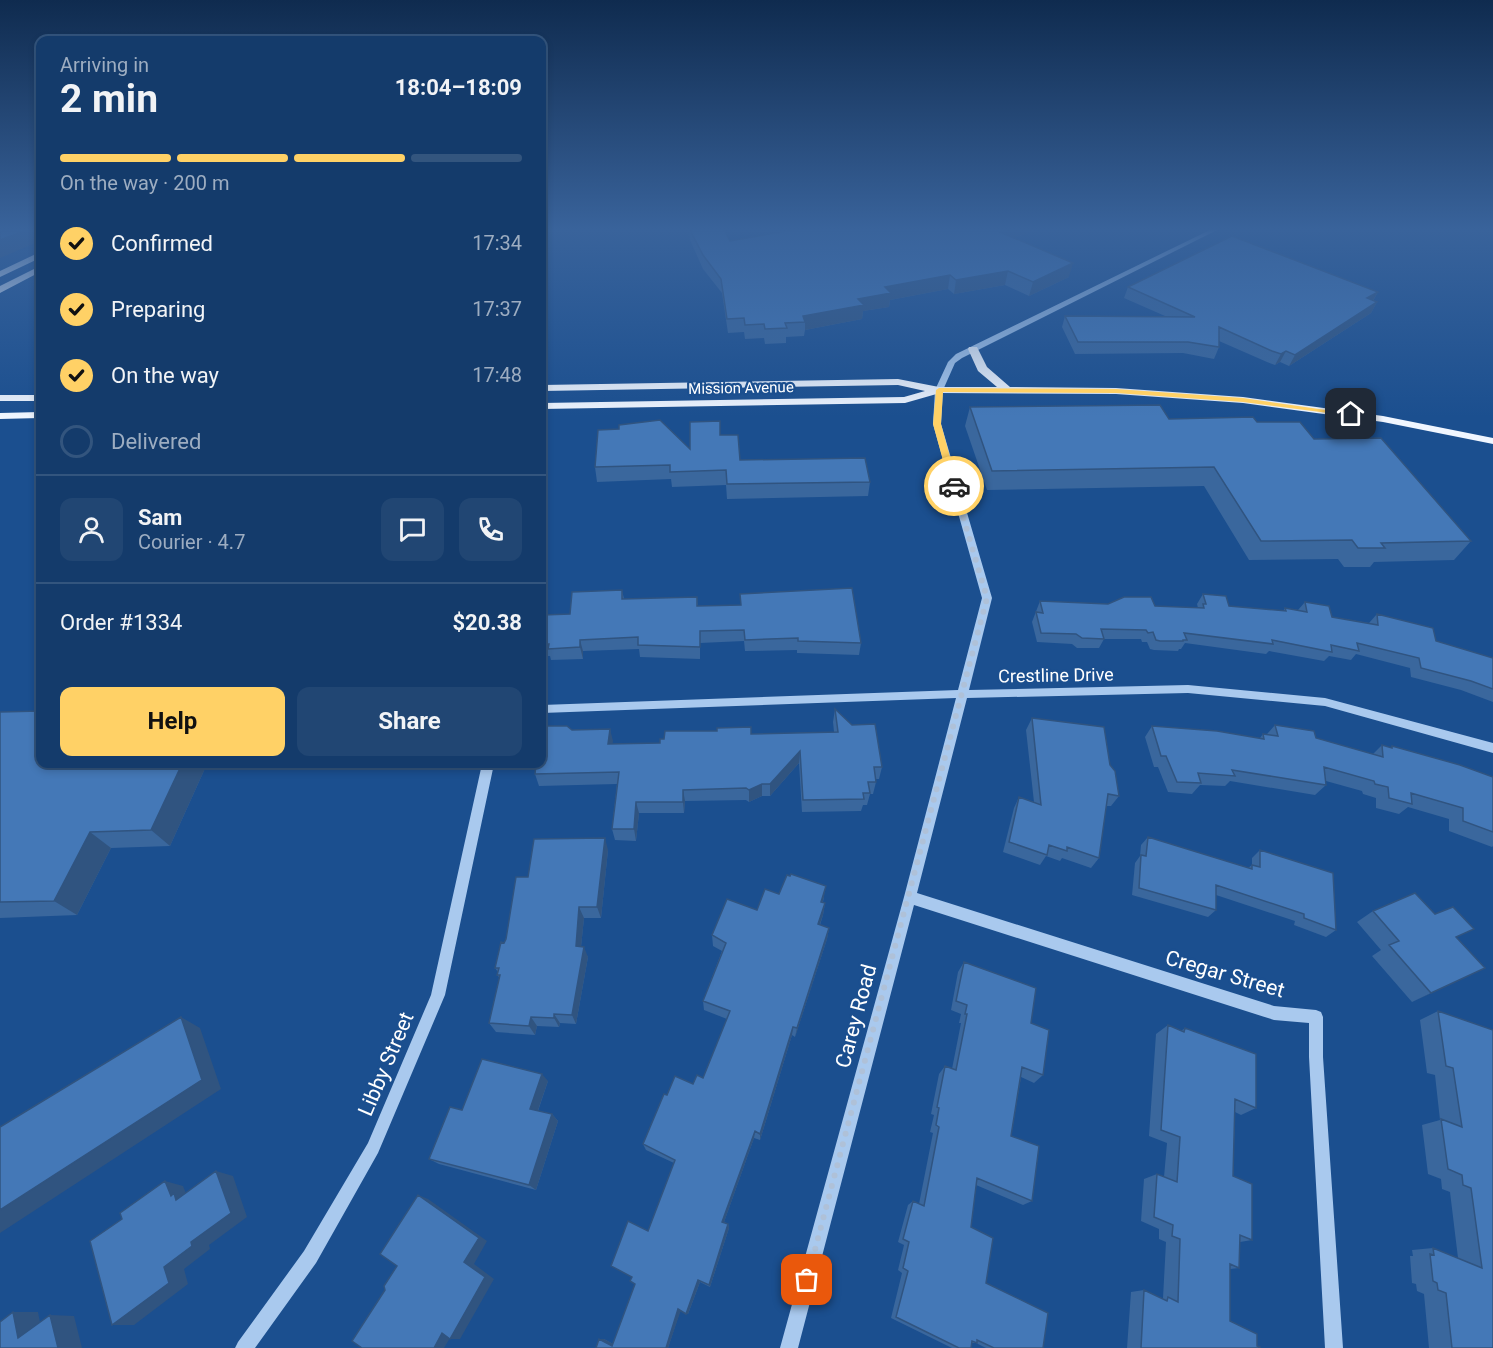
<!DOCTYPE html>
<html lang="en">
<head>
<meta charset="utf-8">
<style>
	:root { --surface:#143b6b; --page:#214673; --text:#f1f3f6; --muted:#9dadc1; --line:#33557e; --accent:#ffd166 }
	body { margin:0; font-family:Roboto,sans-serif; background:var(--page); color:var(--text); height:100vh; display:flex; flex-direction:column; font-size:22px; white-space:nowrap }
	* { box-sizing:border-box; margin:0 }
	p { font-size:20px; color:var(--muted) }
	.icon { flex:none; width:33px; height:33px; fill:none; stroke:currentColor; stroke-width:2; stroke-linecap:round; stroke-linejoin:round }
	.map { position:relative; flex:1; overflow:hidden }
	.sheet { position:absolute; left:36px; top:36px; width:510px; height:732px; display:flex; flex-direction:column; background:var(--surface); border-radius:12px; box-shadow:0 3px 9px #0003,0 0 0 2px var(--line) }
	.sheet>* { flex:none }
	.pin { position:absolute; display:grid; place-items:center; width:51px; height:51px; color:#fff; margin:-26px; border-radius:12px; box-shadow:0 3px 9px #0006 }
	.courier { position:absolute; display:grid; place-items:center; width:60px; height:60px; margin:-30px; border:4px solid #ffd166; border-radius:50%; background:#fff; color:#222; box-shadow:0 2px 8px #0007 }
	.headline em { font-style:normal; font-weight:700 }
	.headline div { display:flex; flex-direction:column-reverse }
	.headline { display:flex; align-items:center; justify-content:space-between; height:102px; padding:0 24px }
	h1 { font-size:39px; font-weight:700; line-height:45px }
	.bar { display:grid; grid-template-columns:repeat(4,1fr); gap:9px 6px; align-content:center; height:72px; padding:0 24px }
	.bar i { height:8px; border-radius:4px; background:var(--line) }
	.bar .on { background:var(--accent) }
	.bar p { grid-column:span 4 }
	.line { display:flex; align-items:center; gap:15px; padding:0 24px; border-top:2px solid var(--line) }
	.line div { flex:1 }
	.round { display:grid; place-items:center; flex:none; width:63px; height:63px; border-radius:12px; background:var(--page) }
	ol { padding:0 24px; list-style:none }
	li { display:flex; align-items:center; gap:18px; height:66px }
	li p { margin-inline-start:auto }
	li .icon { padding:6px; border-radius:50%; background:var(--accent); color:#111; stroke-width:4 }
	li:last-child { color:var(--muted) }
	li i { width:33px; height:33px; border:3px solid var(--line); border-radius:50% }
	.button { display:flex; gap:12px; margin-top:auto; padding:12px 24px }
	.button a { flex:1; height:69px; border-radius:12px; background:var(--accent); color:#111; font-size:24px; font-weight:700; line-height:69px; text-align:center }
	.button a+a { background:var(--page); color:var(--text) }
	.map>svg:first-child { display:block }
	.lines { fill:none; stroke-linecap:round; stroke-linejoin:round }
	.minor { fill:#a9c9ee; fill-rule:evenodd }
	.major { fill:#f0f6ff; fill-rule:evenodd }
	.wall { fill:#3a679d }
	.shaded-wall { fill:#305480 }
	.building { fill:#4478b7; stroke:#305480; stroke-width:1.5 }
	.route { fill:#ffd166 }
	.done { stroke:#afc1d8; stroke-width:6; stroke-dasharray:0 10.8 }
	.labels { text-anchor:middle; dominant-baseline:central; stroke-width:4.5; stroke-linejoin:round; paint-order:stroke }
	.far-street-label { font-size:15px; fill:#fff; stroke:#1b4f8f }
	.street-label { font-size:18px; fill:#fff; stroke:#1b4f8f }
	.near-street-label { font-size:21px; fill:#fff; stroke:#1b4f8f }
</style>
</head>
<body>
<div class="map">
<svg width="1493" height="1348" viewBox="0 0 1493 1348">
	<rect width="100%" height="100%" fill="#1b4f8f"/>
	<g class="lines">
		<path class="minor" d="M1214,228H1221L962,358L955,363L943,390L941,424L992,598L969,690L1188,685L1325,698L1493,743V753L1325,706L1188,693L967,698L917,893L1274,1006L1316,1010L1321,1012L1323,1017V1057L1343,1348H1325L1309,1057V1023L1274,1020L914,905L798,1348H780L904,897L956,698L542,713V705L958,690L982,598L933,424L935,390L948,362L956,354Z
			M482,764H494L445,995L378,1153L316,1263L255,1348H235L238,1342L304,1251L368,1143L431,995Z"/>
		<path class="major" d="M40,252V258L0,277V271Z
			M40,266V272L0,293V286Z
			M969,347H977L987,367L1010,387L1116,388L1243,397L1383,416L1493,438V444L1383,422L1243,403L1116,394L940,393L905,403L542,409V403L904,397L925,391L898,385L542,391V385L898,379L939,387H997L978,371L968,349Z
			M0,395H40V401H0Z
			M40,412V418L0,419V413Z"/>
	</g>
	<path class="wall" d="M689,228L730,241L795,230V228H1039L1014,238L1069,277L1029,296L1005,285L954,294L948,289L890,300L889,307L863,311L862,319L805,330L804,336L786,337V343L765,344L764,338L745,339L744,332L728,333L722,293L703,269L690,240Z
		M1128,287L1378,292L1373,301L1377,302L1371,313L1289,366L1280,362L1275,365L1267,362L1219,341V347L1214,359L1183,353L1075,354L1062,327L1065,316H1165L1124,298Z
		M970,407L1169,419L1257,422L1314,439L1471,541L1454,560L1374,562L1370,567H1344L1338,559L1249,560L1204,486L987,490L965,426Z
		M619,429L690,449L720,435L740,460L870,482L868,496L727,499L726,485L672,487L671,479L597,482L595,467Z
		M622,590L624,599L697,597L698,606L741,605L740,594L861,643L859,655L797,653V650L745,651L744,641L700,643V659L640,657L639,649L583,651V659L551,660L550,656H542V615L570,614Z
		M1203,594L1229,606L1283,611L1285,608L1298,610L1305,602L1332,617L1369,623L1377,614L1436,641L1493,658V702L1461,690L1411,677L1410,668L1356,654L1351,660L1329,656L1324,661L1269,651L1266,654L1185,643L1181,649H1179L1178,651L1154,650L1150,649L1147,642H1142L1141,639H1104L1099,648H1077L1072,644L1037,642L1032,622L1040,601L1198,608L1197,604Z
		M835,709L882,767L879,779H875L876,782L873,794H870L867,805H863L861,811L802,812L799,763L770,796H762L749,802L746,800L685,801L684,813H639L636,841L615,840L612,829L617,784L539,786L535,774L572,730L610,729L612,744L660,743L751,734L834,732L833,722Z
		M0,712L40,764H207L170,846L111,848L77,915L0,918Z
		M1032,718L1110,765L1119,796L1111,806H1106L1099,858L1091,868L1062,858L1060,861L1046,856L1040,865L1003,852L1014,808L1019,797L1034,802L1026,730Z
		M1275,725L1316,738L1373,754L1382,745L1391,748L1392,746L1493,777V846L1492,847L1449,831V819L1408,807L1399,814L1376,808V798L1363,794L1362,791L1326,781V785L1315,795L1230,781L1225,786L1200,785L1192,794L1168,792L1158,767H1154L1145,737L1152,726L1260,738L1263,734H1267Z
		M1148,837L1248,868L1252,865V858L1260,850L1336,930L1326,937L1294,925L1295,921L1216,895V910L1208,917L1132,895L1135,863L1140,856L1141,845Z
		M608,850L601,918H584L581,947L588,957L576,1024L560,1023L559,1027L537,1026L535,1035L496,1032L489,1023L500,978L497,975L498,972L495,968L528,877Z
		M779,894L824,897L823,902L825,903L823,915L820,925L829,928L827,939L795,1037L792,1035L760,1140L754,1138L724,1222L728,1224L729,1228L710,1287L700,1282L688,1314L680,1311L668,1348H596L599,1339H604L613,1344L635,1284L648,1231L674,1163L646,1150L643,1144L667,1095L693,1084L703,1078L727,1019L704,1010L703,1001L722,951L713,946L712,935L757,910Z
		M1373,911L1485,968L1412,1002L1372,956L1381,950L1357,922Z
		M964,962L1031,1023L1043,1075L1034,1083L1021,1077L1011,1136L1032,1201L1023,1205L976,1185L971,1227L986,1283L1043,1348H986L976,1343H972L971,1348H952L891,1318L902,1273L898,1270L904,1245L898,1242L908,1205L913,1201L919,1204L933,1133L930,1132L934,1115L931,1114L939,1074L945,1066L952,1069L961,1023H959L961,1014L951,1010L958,972Z
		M1438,1011L1493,1030V1348H1429L1424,1294L1417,1291L1416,1284L1412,1283L1410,1256H1413L1412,1250L1433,1248L1458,1258L1450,1192L1442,1189L1441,1179L1428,1174L1422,1125L1440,1120L1435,1075L1427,1073L1420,1020Z
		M1168,1025L1181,1031L1185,1028L1256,1108L1241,1115L1235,1112L1233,1176L1252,1240L1240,1242L1239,1268L1230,1269V1321L1260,1348H1127L1131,1292L1144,1290L1161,1298H1163L1166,1242L1159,1239V1229L1141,1221L1144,1179L1157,1174L1164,1177L1167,1143L1149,1136L1156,1034Z
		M548,1081L538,1111L552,1114L558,1121L536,1190L439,1164L429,1159L462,1110Z"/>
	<path class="shaded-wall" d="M32,228H40V241L0,258V240Z
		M1010,228H1039L997,245L1000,232Z
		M1073,263L1069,277L1029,296L1033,282Z
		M1008,271L1005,285L954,294L956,280Z
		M950,275L948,289L890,300L889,307L863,311L862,319L805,330V322L803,316L885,287Z
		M1378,292L1372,302L1367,298Z
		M1377,302L1371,313L1289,366L1295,355Z
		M1286,351L1280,362L1275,365L1281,354Z
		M580,640L583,651V659L580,647Z
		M610,729L613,741L611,756L608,744Z
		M800,751L799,763L770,796V784Z
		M182,764H207L170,846L151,830Z
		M762,784V796L749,802V790Z
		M683,790L685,801L684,813L683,802Z
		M636,802L639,813L636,841L634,829Z
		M90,832L111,848L77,915L54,901Z
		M605,838L608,850L601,918L597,907Z
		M826,886L824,897L819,913L821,902Z
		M825,903L823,915L816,935L818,924Z
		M579,907L584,918L580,957L576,946Z
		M829,928L827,939L795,1037L797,1028Z
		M584,947L588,957L576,1024L572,1015Z
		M1485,968L1465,978L1412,1002L1431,993Z
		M554,1014L560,1023L559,1027L554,1018Z
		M181,1017L200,1028L221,1089L0,1233V1210Z
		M531,1017L537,1026L535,1035L529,1026Z
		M793,1027L792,1035L760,1140V1134Z
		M542,1074L548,1081L536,1116L530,1109Z
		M552,1114L558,1121L536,1190L529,1185Z
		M755,1131L754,1138L723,1225L722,1222Z
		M216,1171L233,1176L247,1217L209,1245L210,1249L184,1269L188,1284L134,1325H112L164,1267L191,1242Z
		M165,1181L183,1186L187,1196L176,1200L171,1196Z
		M418,1195L428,1199L487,1241L474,1264L494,1279L460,1339H450L464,1262Z
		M728,1224L729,1228L710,1287L709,1285Z
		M698,1280L700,1282L688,1314H686Z
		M678,1309L681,1310L668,1348H666Z
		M13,1312H38L43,1338H18Z
		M50,1315L74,1316L82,1348H58Z
		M442,1333H453L444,1348H434Z
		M599,1339H604L617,1346H612Z"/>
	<path class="building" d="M0,228H32L0,240Z
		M689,228H723L730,241L798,229L797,228H1010L1000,232L1073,263L1033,282L1008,271L956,280L950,275L885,287L891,293L858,299L864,305L803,316L805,322L785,323L787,328L765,329L764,324L745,325L744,318L727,319L721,279L703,255Z
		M1232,236L1378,292L1367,298L1377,302L1295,355L1286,351L1281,354L1272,351L1219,327V347L1188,342H1078L1065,316L1195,317L1128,287Z
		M1160,405L1169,419L1253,417L1257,422H1300L1314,439L1381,438L1471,541L1381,543L1385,548H1358L1352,540L1261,541L1214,467L992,471L970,407Z
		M660,420L690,449V422L720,421V435H738L740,460L865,458L870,482L727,484L726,470L670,472V465L595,467L598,430L619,429V425Z
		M852,588L861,643L798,641V638L745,640L744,630L700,631V647L638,645V637L580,640V647L548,649L549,644H542V615L570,614L572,592L622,590V599L697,597V606L741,605L740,594Z
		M1203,594L1226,596L1229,606L1286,611L1285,608L1307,612L1305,602L1329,606L1332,617L1378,625L1377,614L1433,628L1436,641L1493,658V689L1471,681L1421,668L1419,658L1357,643L1359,651L1331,645L1332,652L1272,640L1273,644L1184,633L1187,640H1183V641H1160L1156,640L1153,632L1148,633L1146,630L1101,629L1104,639L1082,638L1076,634L1041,633L1036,612L1043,613L1040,601L1108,604L1124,597H1151L1155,606L1204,608L1203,604H1206Z
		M835,709L852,725L875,724L882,767H874L876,782H868L870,793H863L864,799L803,800L800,751L770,784H762L749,790L746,788L683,790V802H636L634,829H612L619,772L535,774L536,764H542V726H567L572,730L610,729L608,744L660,743V739H664L665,731H717V728L751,727V734L838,732Z
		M40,711V764H182L151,830L90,832L54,901L0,902V712Z
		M1032,718L1104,727L1110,765L1115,771L1119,796L1108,794L1099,858L1067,847V851L1049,845L1047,855L1009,842L1019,797L1041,805Z
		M1275,725L1314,731L1316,738L1383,757L1382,745L1392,748V746L1460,765L1493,777V832L1463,821V808L1411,793L1412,804L1389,798L1388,787L1375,784L1374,781L1324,767L1326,785L1232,770L1235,776L1198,773L1201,783L1177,782L1166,756H1161L1152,726L1217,731L1264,739L1263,734L1278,736Z
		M1148,837L1252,869V865L1260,867V850L1333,873L1336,930L1304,918V914L1216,885V910L1139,888L1141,855L1146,856Z
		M605,838L597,907H579L576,946L584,947L572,1015L554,1014V1018L531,1017L529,1026L489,1023L500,975H497L499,968H495L501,942L504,943L506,939L516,877H528L534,839Z
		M791,874L826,886L821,902L825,903L818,924L829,928L797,1028L793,1027L760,1134L755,1131L722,1222L728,1224L709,1285L698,1280L686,1314L678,1309L666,1348H596L599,1339L612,1346L635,1284L630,1281L632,1277L611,1266L628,1221L648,1231L675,1160L643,1144L664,1094L667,1095L675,1076L693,1084L697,1075L703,1078L730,1011L703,1001L726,943L712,935L727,899L757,910L765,889L779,894L787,875L790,876Z
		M1415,893L1435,914L1453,907L1474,929L1456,937L1485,968L1431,993L1389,945L1399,941L1373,911Z
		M964,962L1036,988L1031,1023L1049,1030L1043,1075L1022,1067L1011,1136L1039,1146L1032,1201L977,1178L971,1227L993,1238L986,1283L1048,1313L1043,1348H994L977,1340V1343L972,1341L971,1348H959L896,1317L908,1271L903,1268L909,1242L903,1239L913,1201L924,1206L939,1127L936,1125L939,1108L937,1107L945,1066L956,1070L967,1014H965L967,1005L956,1001Z
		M1438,1011L1493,1030V1348H1452L1446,1293L1438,1290L1437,1283L1433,1281L1430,1254L1434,1255L1433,1248L1482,1268L1471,1188L1463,1185L1462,1175L1448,1169L1441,1119L1462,1127L1453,1068L1446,1066Z
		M181,1017L202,1080L0,1210V1127Z
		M1168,1025L1184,1032L1185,1028L1256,1054V1108L1235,1099L1233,1176L1252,1184V1240L1240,1235L1239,1268L1230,1264V1321L1257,1334V1346L1260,1347V1348H1141L1144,1290L1167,1301L1168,1297L1178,1302L1180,1239L1172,1236L1173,1225L1154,1217L1157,1174L1177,1182L1180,1137L1161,1130Z
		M482,1059L542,1074L530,1109L552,1114L529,1185L429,1159L450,1107L462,1110Z
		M216,1171L231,1213L191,1242L192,1246L164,1267L169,1283L112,1325L90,1241L122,1219L120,1213L165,1181L171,1196L174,1193L176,1200Z
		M418,1195L479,1238L464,1262L485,1277L450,1339L442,1333L434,1348H362L352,1341L385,1290L384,1286L397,1266L380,1254Z
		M13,1312L18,1338L50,1315L58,1348H0V1322Z"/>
	<linearGradient id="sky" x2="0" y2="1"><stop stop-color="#0f2b4f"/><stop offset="0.55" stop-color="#39639b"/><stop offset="1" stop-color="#39639b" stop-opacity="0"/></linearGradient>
	<rect width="1493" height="417" fill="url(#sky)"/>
	<path class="route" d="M939,388L1116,389L1243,398L1354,414L1351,416L1243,402L1116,393L943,392L941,424L958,486L954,488L950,486L933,424L936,390Z"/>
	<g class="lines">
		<path class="done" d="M807,1280L987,598L954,486"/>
	</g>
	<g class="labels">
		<g class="far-street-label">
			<text transform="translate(741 388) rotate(-1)">Mission Avenue</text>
		</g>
		<g class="street-label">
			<text transform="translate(1056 675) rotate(-1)">Crestline Drive</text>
		</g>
		<g class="near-street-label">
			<text transform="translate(1225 974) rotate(16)">Cregar Street</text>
			<text transform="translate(856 1016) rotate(-75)">Carey Road</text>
			<text transform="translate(386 1064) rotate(-67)">Libby Street</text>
		</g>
	</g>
</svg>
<div class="pin" style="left:807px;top:1280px;background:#ea580c"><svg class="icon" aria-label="bag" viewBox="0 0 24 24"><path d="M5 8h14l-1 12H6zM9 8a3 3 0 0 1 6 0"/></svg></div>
<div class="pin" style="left:1351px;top:414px;background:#1f2937"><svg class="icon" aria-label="home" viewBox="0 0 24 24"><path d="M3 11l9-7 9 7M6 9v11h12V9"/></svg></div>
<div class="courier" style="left:954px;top:486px"><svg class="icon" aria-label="car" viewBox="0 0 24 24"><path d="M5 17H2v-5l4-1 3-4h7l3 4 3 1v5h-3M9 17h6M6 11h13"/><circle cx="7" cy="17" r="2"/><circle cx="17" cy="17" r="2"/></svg></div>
<section class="sheet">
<div class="headline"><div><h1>2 min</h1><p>Arriving in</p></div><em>18:04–18:09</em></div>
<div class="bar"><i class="on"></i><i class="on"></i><i class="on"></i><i></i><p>On the way · 200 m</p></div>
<ol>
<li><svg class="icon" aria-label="check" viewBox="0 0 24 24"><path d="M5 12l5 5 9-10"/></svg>Confirmed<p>17:34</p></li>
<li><svg class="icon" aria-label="check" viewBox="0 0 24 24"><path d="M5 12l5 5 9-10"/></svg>Preparing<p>17:37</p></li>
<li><svg class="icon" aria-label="check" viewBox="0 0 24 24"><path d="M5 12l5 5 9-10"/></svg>On the way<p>17:48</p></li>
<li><i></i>Delivered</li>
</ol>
<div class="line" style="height:108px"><a class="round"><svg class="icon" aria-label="person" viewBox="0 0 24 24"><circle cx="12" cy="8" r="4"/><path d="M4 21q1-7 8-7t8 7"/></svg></a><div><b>Sam</b><p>Courier · 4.7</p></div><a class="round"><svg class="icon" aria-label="chat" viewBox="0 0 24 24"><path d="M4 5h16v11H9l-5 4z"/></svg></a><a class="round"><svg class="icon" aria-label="phone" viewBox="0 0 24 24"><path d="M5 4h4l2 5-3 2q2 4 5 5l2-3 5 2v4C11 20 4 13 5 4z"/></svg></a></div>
<div class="line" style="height:78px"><div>Order #1334</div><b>$20.38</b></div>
<div class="button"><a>Help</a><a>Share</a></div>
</section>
</div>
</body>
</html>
